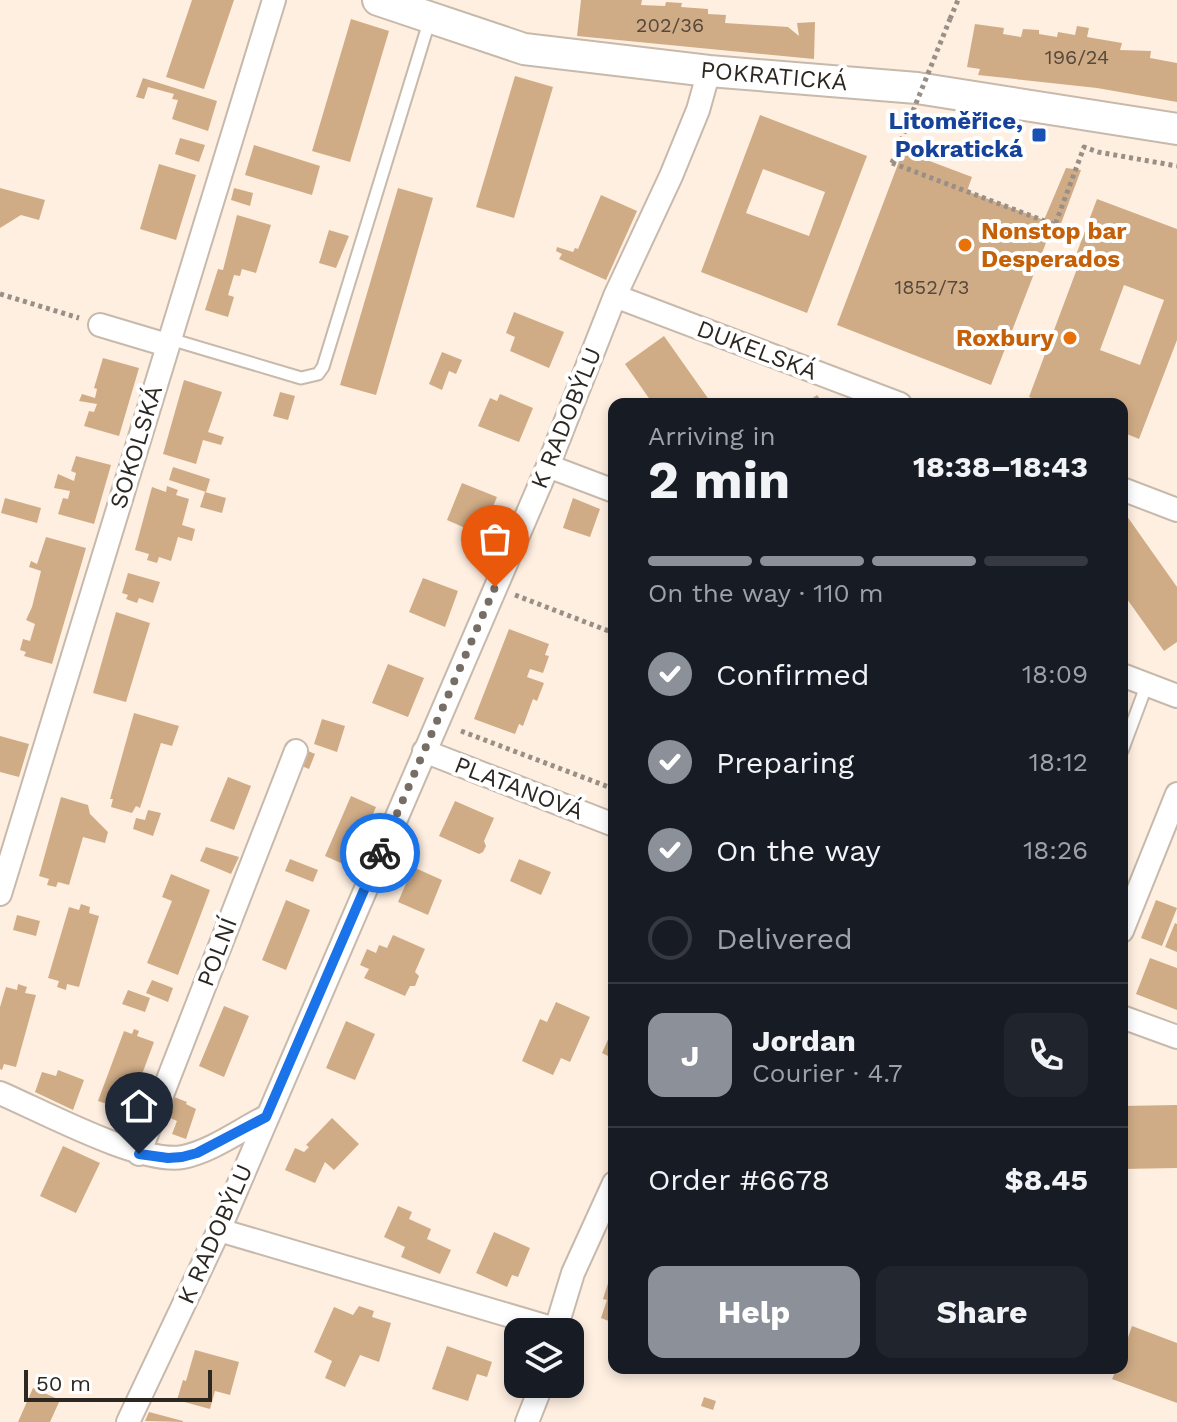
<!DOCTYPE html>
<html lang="en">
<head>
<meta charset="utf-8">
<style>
	:root { --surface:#171b24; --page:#20242c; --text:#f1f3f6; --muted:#9ea1a6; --line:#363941; --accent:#8c9099 }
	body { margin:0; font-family:"Work Sans",sans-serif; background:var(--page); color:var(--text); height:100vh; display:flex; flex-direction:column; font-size:30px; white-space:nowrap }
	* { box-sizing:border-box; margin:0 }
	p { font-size:26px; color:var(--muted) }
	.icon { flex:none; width:44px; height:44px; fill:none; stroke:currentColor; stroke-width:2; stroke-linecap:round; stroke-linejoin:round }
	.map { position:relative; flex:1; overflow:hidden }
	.details { position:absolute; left:608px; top:398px; width:520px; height:976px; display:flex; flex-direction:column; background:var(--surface); border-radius:16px; box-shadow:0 4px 12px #0003 }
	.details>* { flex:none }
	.controls { position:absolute; left:504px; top:1318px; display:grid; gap:16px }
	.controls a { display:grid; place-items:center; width:80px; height:80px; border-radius:16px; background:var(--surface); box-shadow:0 4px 12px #0003; font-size:40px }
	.scale { position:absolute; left:24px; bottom:20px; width:188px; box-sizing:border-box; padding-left:8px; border:4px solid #2d2722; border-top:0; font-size:22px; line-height:28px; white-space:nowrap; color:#2d2722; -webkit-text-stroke:6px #fff; paint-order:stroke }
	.pin { position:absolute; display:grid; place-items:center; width:68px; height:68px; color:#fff; margin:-82px -34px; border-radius:50% 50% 50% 0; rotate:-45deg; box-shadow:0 0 8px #0007 }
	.pin .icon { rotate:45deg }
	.courier { position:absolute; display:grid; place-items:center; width:80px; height:80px; margin:-40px; border:6px solid #1a73e8; border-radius:50%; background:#fff; color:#222; box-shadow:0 2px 10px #0007 }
	.summary em { font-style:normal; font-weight:700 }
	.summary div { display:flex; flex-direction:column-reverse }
	.summary { display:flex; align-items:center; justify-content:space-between; height:136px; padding:0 40px }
	h1 { font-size:52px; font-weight:700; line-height:60px }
	.bar { display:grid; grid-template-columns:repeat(4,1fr); gap:12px 8px; align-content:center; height:96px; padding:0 40px }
	.bar i { height:10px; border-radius:6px; background:var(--line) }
	.bar .active { background:var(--accent) }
	.bar p { grid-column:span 4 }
	.line { display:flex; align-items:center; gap:20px; padding:0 40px; border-top:2px solid var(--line) }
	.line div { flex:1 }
	.round { display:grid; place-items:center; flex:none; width:84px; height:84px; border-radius:16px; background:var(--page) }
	ol { padding:0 40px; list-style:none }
	li { display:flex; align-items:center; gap:24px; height:88px }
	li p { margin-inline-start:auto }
	li .icon { padding:8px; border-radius:50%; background:var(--accent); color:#fff; stroke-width:4 }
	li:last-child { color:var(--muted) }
	li i { width:44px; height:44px; border:4px solid var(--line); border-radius:50% }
	.primary-button { display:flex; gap:16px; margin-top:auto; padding:16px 40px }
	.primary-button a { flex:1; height:92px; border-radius:16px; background:var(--accent); color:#fff; font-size:32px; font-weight:700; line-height:92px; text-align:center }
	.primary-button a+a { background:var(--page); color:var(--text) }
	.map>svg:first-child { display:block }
	.building { fill:#d0ac86; fill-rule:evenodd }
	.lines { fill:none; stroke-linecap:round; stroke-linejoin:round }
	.lane-casing { stroke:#c7b9ab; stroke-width:15 }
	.street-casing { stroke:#c7b9ab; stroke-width:26 }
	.secondary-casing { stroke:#c7b9ab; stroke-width:34 }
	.path { stroke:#9a8f86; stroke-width:5; stroke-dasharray:4 4; stroke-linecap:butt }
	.lane { stroke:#fff; stroke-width:11 }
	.street { stroke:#fff; stroke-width:22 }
	.secondary { stroke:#fff; stroke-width:30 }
	.path-bridge { stroke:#9a8f86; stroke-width:5; stroke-dasharray:4 4; stroke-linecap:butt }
	.done { stroke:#766d65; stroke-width:8; stroke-dasharray:0 14.4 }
	.route { stroke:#1a73e8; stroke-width:10 }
	.transit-dot { fill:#1a4fb4; stroke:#fff; stroke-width:3 }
	.food-dot { fill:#e8710a; stroke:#fff; stroke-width:3 }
	.labels { text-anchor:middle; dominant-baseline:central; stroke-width:8; stroke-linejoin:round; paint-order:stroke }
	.number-label { font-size:20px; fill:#56483b }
	.street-label { font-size:24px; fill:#2d2722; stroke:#fff }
	.transit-label { font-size:24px; font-weight:bold; fill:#164399; stroke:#fff; text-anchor:end }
	.food-label { font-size:24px; font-weight:bold; fill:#c56008; stroke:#fff; text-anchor:start }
</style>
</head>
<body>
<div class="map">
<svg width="1177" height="1422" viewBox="0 0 1177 1422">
	<rect width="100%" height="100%" fill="#feefe1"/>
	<path class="building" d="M192,0H234L204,89L166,77Z
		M581,0H642L641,5L665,6L666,2L682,3L681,7L708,9V14L726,15L725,23L788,27L799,36L797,23L815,22L814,59L577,36Z
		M351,19L389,31L350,162L312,151Z
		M975,24L1004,28L1003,34L1021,37L1023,29L1039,30V34L1057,37L1058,32L1075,35L1077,26L1089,28L1087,37L1122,43L1120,50L1151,51L1150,58L1177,63V102L1097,88L978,75L980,69L967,67Z
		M515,76L553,87L514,218L476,207Z
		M143,78L217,101L208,131L172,119L178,100L172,99L174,94L148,87L144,99L136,97Z
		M760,115L867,156L807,313L701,272ZM763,169L825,192L809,236L746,213Z
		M180,138L205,145L199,162L175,154Z
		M254,145L320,166L312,195L245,175Z
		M903,151L972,177L967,191L1044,220L1066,168L1081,170L1056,237L1049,235L991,385L837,325Z
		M159,164L196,175L176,240L140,229Z
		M0,188L45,200L39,220L21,215L0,228Z
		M234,188L253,193L250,206L231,200Z
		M398,188L433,198L376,395L340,385Z
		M601,195L637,211L606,280L559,259L562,254L556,251L557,247L573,252L575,248L578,249Z
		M1097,199L1177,229V340L1139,439L1122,432V404H1048L1029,397L1078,266L1073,263ZM1124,285L1164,300L1140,365L1100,350Z
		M237,215L271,225L256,273L242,269L240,276L234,275L228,295L234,297L228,317L205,310L218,269L223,270Z
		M329,230L349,236L336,268L319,263Z
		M514,312L564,332L549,368L510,351L515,337L506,333Z
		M664,336L712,404H653L625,364Z
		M442,352L462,360L456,374L449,371L442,390L429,384Z
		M103,358L139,368L119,436L84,426L89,411L94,412L97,404L79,401L82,394L95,398L97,389L94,388Z
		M184,380L222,392L208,432L224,437L221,445L203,440L196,464L163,454Z
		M280,392L295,396L288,420L273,416Z
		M500,394L533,408L519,442L478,426L490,398L497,401Z
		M817,395L824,404H804Z
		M76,456L111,465L94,524L58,514L63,498L68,499L70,491L54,488L58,474L74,481L76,473L71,471Z
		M173,467L210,479L206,492L169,480Z
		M462,483L497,497L481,535L447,520Z
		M167,486L178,490L176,495L189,499L182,525L195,529L192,541L178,537L171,561L159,557L157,563L147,560L149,554L135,550L152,487L166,492Z
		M205,492L226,498L222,513L200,507Z
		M5,498L41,508L37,523L1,513Z
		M573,498L600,509L590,537L563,528Z
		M1124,512L1177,587V642L1164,651L1122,592V513Z
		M46,537L86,548L52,664L24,656L26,652L20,650L23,639L30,641L35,624L26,620L32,607L41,571L29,567L31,561L37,564Z
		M128,573L160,582L153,603L139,598L137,603L126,599L128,595L122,593Z
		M423,578L458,591L445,627L409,612Z
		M116,612L150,623L126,702L93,693Z
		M509,629L549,644L545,655L549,656L543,673L530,669L527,677L544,683L537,701L533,699L523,726L519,724L515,734L474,719Z
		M388,664L424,678L408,717L372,703Z
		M134,713L179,726L172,746L161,743L140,808L136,806L132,813L111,807L113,799H110Z
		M322,719L345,726L337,752L314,744Z
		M0,736L29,744L19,777L0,772Z
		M306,750L315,754L309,769L299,765Z
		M228,777L251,786L234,830L210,821Z
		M351,796L376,807L350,867L325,856Z
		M61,797L88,805L90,814L108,832L105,843L83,837L69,885L58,882L56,887L47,885L49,879L39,876Z
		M455,801L494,818L484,841L486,846L483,852L479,854L439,836Z
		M148,810L161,813L153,836L133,829L136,818L145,820Z
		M206,847L239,857L231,874L200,861Z
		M290,859L318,870L313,882L285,871Z
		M519,859L551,872L541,895L510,881Z
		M413,867L442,880L428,915L398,902Z
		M171,874L210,890L178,975L147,963L172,901L162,897Z
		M286,900L310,910L286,970L262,960Z
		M1156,900L1177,908L1162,946L1141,938Z
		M81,904L90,907L89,913L99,916L79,987L67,984L66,990L57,987L59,981L48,978L69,907L79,910Z
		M17,915L40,921L36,936L13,930Z
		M1175,923L1177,924V952L1165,947Z
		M393,935L425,949L415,972L419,976L415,986H410L405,996L364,978L369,969L360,965L367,949L376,953L379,945L387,948Z
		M1150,958L1177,968V1010L1136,994Z
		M152,980L173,988L168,1002L146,993Z
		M18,984L27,987L25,993L36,995L16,1067L4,1064L2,1070L0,1069V1007L6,987L17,990Z
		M128,990L150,998L145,1012L122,1004Z
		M556,1002L590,1017L570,1062L561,1058L553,1075L522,1061L540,1019L547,1022Z
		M224,1006L249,1016L224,1077L199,1066Z
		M346,1021L375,1034L355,1080L326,1068Z
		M614,1026V1059L602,1053Z
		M134,1029L139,1031L137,1036L154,1042L128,1112L117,1107L115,1113L105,1110L107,1104L98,1101L124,1031L132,1034Z
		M58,1070L84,1080L73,1110L35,1092L42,1072L56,1076Z
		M174,1097L187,1102L186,1104L196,1109L186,1139L172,1134L177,1121L166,1116Z
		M1177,1105V1168L1122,1169V1106Z
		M332,1118L359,1144L334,1170L325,1162L315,1183L285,1170L295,1148L304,1152L309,1147L306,1145Z
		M63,1146L100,1163L76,1213L40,1196Z
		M398,1206L412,1212L409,1219L431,1229L427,1239L451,1250L440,1274L401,1257L405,1247L384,1237Z
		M494,1232L530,1248L518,1277L512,1275L507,1287L476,1273Z
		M609,1280L614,1281V1323L601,1318L607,1300L603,1299Z
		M359,1306L374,1311L372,1317L391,1323L379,1362L360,1355L345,1387L325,1378L332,1361L314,1352L334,1307L353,1315Z
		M1132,1326L1177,1343V1403L1112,1379L1117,1368H1122V1354Z
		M447,1346L492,1362L487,1377L477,1374L468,1401L432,1389Z
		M195,1350L239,1362L230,1395L215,1391L210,1409L177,1400L183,1380L186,1381Z
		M33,1388L60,1400L50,1422H18Z
		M704,1397L716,1401L713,1410L701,1406Z
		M149,1412L183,1421V1422L145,1421Z"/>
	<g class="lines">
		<defs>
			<path id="lane" d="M170,339L301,378L318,374L323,367L430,19
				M1122,751L1147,684"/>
			<path id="street" d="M615,296L900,404
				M100,325L167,345
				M548,466L614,491
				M1122,489L1177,510
				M1122,675L1177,696
				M424,751L614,825
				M0,894L274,0
				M1122,931L1177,794
				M1122,1017L1177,1037
				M0,1093C42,1111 142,1165 183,1157C212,1151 240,1130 266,1117
				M139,1154L296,751
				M219,1230L555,1329
				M555,1332L573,1273L614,1183
				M128,1422L219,1230L548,466L615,296L671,176L698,110L709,71
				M527,1422L542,1384"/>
			<path id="secondary" d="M378,0L524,49L709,71L917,88L1177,129"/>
		</defs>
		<use href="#lane" class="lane-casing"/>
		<use href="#street" class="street-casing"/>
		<use href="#secondary" class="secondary-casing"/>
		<path class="path" d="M950,19L958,0
			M892,163L1055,225L1084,147L1098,152L1177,166
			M0,294L79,318
			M515,595L614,633
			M461,731L614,789"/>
		<use href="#lane" class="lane"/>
		<use href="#street" class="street"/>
		<use href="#secondary" class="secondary"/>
		<path class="path-bridge" d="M892,163L950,19"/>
	</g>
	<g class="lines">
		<path class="done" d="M380,853L495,587"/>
		<path class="route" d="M139,1154L168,1158L182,1157L197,1153L266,1117L380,853"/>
	</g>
	<rect class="transit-dot" x="1031" y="127" width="16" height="16" rx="4"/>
	<g class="food-dot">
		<circle cx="965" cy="245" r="8"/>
		<circle cx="1070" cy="338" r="8"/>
	</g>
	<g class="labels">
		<g class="number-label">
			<text x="670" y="25">202/36</text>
			<text x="1077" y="57">196/24</text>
			<text x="932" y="287">1852/73</text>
		</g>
		<g class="street-label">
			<text transform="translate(774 76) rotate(5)">POKRATICKÁ</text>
			<text transform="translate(757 350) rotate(21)">DUKELSKÁ</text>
			<text transform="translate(566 418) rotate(-68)">K RADOBÝLU</text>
			<text transform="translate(136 447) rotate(-73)">SOKOLSKÁ</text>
			<text transform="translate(519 788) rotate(21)">PLATANOVÁ</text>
			<text transform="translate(217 952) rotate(-69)">POLNÍ</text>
			<text transform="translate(215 1234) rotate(-66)">K RADOBÝLU</text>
		</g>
		<g class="transit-label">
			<text x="1023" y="121">Litoměřice,<tspan x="1023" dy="28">Pokratická</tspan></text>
		</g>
		<g class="food-label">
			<text x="981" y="231">Nonstop bar<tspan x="981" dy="28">Desperados</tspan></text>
			<text x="1054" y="338" text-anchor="end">Roxbury</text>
		</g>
	</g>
</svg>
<div class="controls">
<a><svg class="icon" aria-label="layers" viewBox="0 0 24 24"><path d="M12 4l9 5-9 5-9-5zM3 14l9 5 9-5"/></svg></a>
</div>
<div class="scale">50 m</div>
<div class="pin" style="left:495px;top:587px;background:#ea580c"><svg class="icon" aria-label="bag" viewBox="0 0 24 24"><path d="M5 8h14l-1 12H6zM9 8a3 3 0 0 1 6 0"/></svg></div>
<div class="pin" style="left:139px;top:1154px;background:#1f2937"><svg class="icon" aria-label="home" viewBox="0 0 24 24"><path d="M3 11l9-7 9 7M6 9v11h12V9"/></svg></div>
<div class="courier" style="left:380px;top:853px"><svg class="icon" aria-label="bike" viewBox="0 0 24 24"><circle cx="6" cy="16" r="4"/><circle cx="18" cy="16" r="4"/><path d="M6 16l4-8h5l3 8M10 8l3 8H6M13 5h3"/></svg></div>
<section class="details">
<div class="summary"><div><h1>2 min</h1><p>Arriving in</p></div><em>18:38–18:43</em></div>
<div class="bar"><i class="active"></i><i class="active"></i><i class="active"></i><i></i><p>On the way · 110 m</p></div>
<ol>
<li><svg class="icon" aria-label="check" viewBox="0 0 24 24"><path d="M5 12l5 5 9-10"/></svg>Confirmed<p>18:09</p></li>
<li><svg class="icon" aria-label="check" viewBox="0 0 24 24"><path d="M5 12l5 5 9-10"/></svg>Preparing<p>18:12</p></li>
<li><svg class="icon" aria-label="check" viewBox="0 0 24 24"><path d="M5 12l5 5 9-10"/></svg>On the way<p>18:26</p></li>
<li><i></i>Delivered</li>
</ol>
<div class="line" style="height:144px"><b class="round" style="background:var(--accent);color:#fff">J</b><div><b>Jordan</b><p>Courier · 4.7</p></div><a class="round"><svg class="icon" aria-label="phone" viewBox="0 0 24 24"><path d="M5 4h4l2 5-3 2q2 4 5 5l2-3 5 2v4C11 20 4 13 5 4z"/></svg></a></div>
<div class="line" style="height:104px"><div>Order #6678</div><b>$8.45</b></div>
<div class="primary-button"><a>Help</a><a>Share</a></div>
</section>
</div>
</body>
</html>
